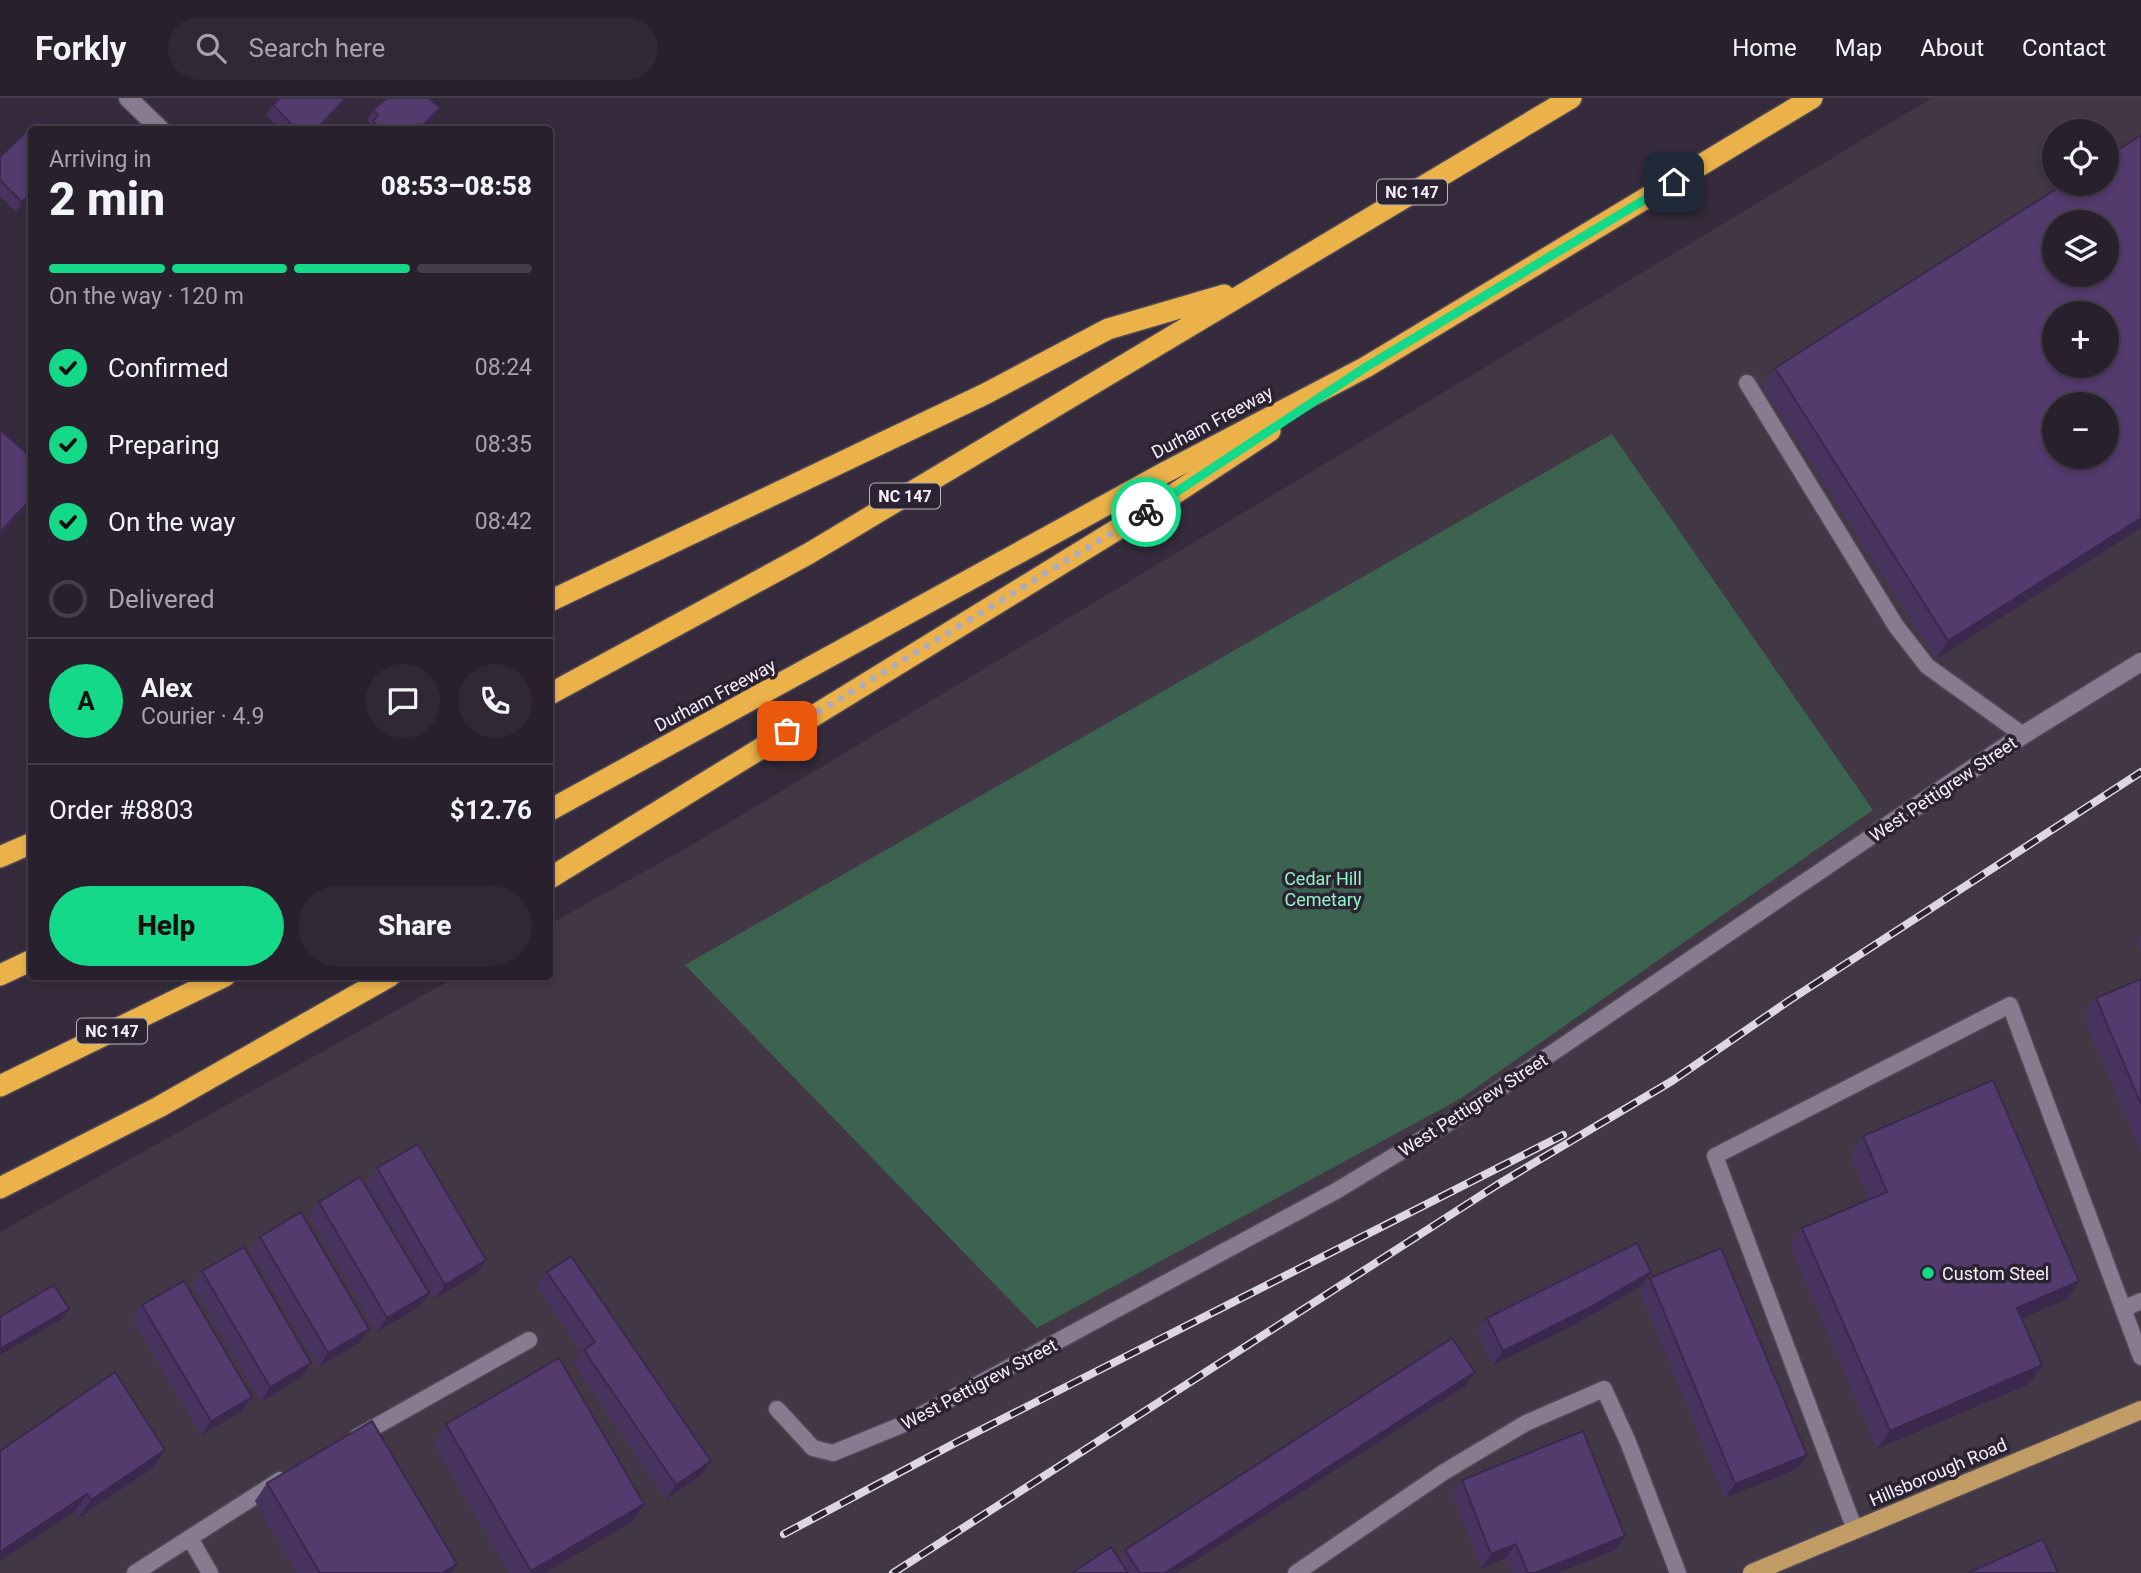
<!DOCTYPE html>
<html lang="en">
<head>
<meta charset="utf-8">
<style>
	:root { --surface:#28202d; --page:#302835; --text:#f1f3f6; --muted:#a5a3aa; --line:#443e49; --accent:#13d989 }
	body { margin:0; font-family:Roboto,sans-serif; background:var(--page); color:var(--text); height:100vh; display:flex; flex-direction:column; font-size:26px; white-space:nowrap }
	* { box-sizing:border-box; margin:0 }
	p { font-size:23px; color:var(--muted) }
	.icon { flex:none; width:38px; height:38px; fill:none; stroke:currentColor; stroke-width:2; stroke-linecap:round; stroke-linejoin:round }
	.map { position:relative; flex:1; overflow:hidden }
	.side { position:absolute; left:28px; top:28px; width:525px; height:854px; display:flex; flex-direction:column; background:var(--surface); border-radius:7px; box-shadow:0 4px 10px #0003,0 0 0 2px var(--line) }
	.side>* { flex:none }
	.controls { position:absolute; left:2042px; top:21px; display:grid; gap:14px }
	.controls a { display:grid; place-items:center; width:77px; height:77px; border-radius:50%; background:var(--surface); box-shadow:0 4px 10px #0003,0 0 0 2px var(--line); font-size:35px }
	.pin { position:absolute; display:grid; place-items:center; width:60px; height:60px; color:#fff; margin:-30px; border-radius:14px; box-shadow:0 4px 10px #0006 }
	.courier { position:absolute; display:grid; place-items:center; width:70px; height:70px; margin:-35px; border:5px solid #13d989; border-radius:50%; background:#fff; color:#222; box-shadow:0 2px 9px #0007 }
	.summary em { font-style:normal; font-weight:800 }
	.summary div { display:flex; flex-direction:column-reverse }
	.summary { display:flex; align-items:center; justify-content:space-between; height:119px; padding:0 21px }
	h1 { font-size:46px; font-weight:800; line-height:52px }
	.bar { display:grid; grid-template-columns:repeat(4,1fr); gap:10px 7px; align-content:center; height:84px; padding:0 21px }
	.bar i { height:9px; border-radius:5px; background:var(--line) }
	.bar .on { background:var(--accent) }
	.bar p { grid-column:span 4 }
	.line { display:flex; align-items:center; gap:18px; padding:0 21px; border-top:2px solid var(--line) }
	.line div { flex:1 }
	.round { display:grid; place-items:center; flex:none; width:74px; height:74px; border-radius:37px; background:var(--page) }
	ol { padding:0 21px; list-style:none }
	li { display:flex; align-items:center; gap:21px; height:77px }
	li p { margin-inline-start:auto }
	li .icon { padding:7px; border-radius:50%; background:var(--accent); color:#111; stroke-width:4 }
	li:last-child { color:var(--muted) }
	li i { width:38px; height:38px; border:4px solid var(--line); border-radius:50% }
	.primary-button { display:flex; gap:14px; margin-top:auto; padding:14px 21px }
	.primary-button a { flex:1; height:80px; border-radius:42px; background:var(--accent); color:#111; font-size:28px; font-weight:800; line-height:80px; text-align:center }
	.primary-button a+a { background:var(--page); color:var(--text) }
	header { display:flex; align-items:center; gap:42px; box-sizing:border-box; height:98px; padding:0 35px; background:var(--surface); border-bottom:2px solid var(--line) }
	header strong { font-size:33px }
	nav { display:flex; gap:38px; margin-inline-start:auto; font-size:24px }
	.search { width:490px; height:63px; background:var(--page); display:flex; align-items:center; gap:18px; box-sizing:border-box; padding:0 24px; border-radius:38px; color:var(--muted); font-size:26px }
	.map>svg:first-child { display:block }
	.commercial { fill:#423745; fill-rule:evenodd }
	.green { fill:#3b6350 }
	.lines { fill:none; stroke-linecap:round; stroke-linejoin:round }
	.service-casing { stroke:#504957; stroke-width:19 }
	.minor-casing { stroke:#504957; stroke-width:21 }
	.primary-casing { stroke:#504957; stroke-width:21 }
	.motorway-casing { stroke:#504957; stroke-width:24 }
	.service { stroke:#867b8f; stroke-width:16 }
	.minor { stroke:#867b8f; stroke-width:18 }
	.primary { stroke:#c29c65; stroke-width:18 }
	.motorway { stroke:#eab249; stroke-width:21 }
	.rail-casing { stroke:#ddd7e3; stroke-width:8 }
	.rail { stroke:#2b2232; stroke-width:5; stroke-dasharray:16; stroke-linecap:butt }
	.wall { fill:#48335f }
	.shaded-wall { fill:#3b294d }
	.building { fill:#543b6e; stroke:#3b294d; stroke-width:2; fill-rule:evenodd }
	.done { stroke:#b2abb8; stroke-width:7; stroke-dasharray:0 12.6 }
	.route { stroke:#13d989; stroke-width:9 }
	.poi-dot { fill:#13d989; stroke:#2b2232; stroke-width:2.5 }
	.labels { text-anchor:middle; dominant-baseline:central; stroke-width:7; stroke-linejoin:round; paint-order:stroke }
	.shield { fill:#2b2232; stroke:#b9b2bf; stroke-width:2 }
	.shield-label { font-size:16px; font-weight:bold; fill:#f6f0fb }
	.street-label { font-size:18px; fill:#f6f0fb; stroke:#2b2232 }
	.park-label { font-size:18px; fill:#8ef5c5; stroke:#2b2232 }
	.poi-label { font-size:18px; fill:#f6f0fb; stroke:#2b2232; text-anchor:start }
</style>
</head>
<body>
<header>
<strong>Forkly</strong>
<div class="search"><svg class="icon" aria-label="search" viewBox="0 0 24 24"><circle cx="10" cy="10" r="6"/><path d="M15 15l6 6"/></svg>Search here</div>
<nav><a>Home</a><a>Map</a><a>About</a><a>Contact</a></nav>
</header>
<div class="map">
<svg width="2141" height="1475" viewBox="0 0 2141 1475">
	<rect width="100%" height="100%" fill="#352b3c"/>
	<path class="commercial" d="M1932,0H2141V1475H0V1134L456,879L550,878V826L690,748ZM2054,33H2107V86H2054ZM2054,124H2107V177H2054ZM2054,215H2107V268H2054ZM2054,306H2107V359H2054Z"/>
	<path class="green" d="M1612,336L1873,712L1460,1001L1037,1230L685,867Z"/>
	<g class="lines">
		<defs>
			<path id="service" d="M1747,285L1896,528L1927,568L2023,637
				M2123,1211L2141,1203
				M777,1311L813,1350L833,1355L904,1326L1336,1093L1455,1021L1878,734
				M357,1339L529,1242
				M1855,1432L1715,1058L2010,907L2141,1259
				M191,1442L210,1475
				M135,1475L280,1382
				M1296,1475L1444,1374L1526,1325L1604,1291L1628,1344L1678,1475"/>
			<path id="minor" d="M128,0L161,32
				M1878,734L2023,637L2141,564"/>
			<path id="primary" d="M1752,1475L2141,1312"/>
			<path id="motorway" d="M550,503L985,296L1108,231L1224,197
				M550,596L808,456L1571,0
				M550,712L1164,375L1366,269L1812,0
				M0,759L32,745
				M550,780L1165,402L1270,333
				M0,877L32,862
				M0,988L225,878
				M0,1090L159,1009L390,878"/>
		</defs>
		<use href="#service" class="service-casing"/>
		<use href="#minor" class="minor-casing"/>
		<use href="#primary" class="primary-casing"/>
		<use href="#motorway" class="motorway-casing"/>
		<use href="#service" class="service"/>
		<use href="#minor" class="minor"/>
		<use href="#primary" class="primary"/>
		<use href="#motorway" class="motorway"/>
		<defs>
			<path id="rail" d="M784,1436L957,1344L1563,1037
				M893,1475L1497,1087L1672,983L1790,902L2141,674"/>
		</defs>
		<use href="#rail" class="rail-casing"/>
		<use href="#rail" class="rail"/>
	</g>
	<path class="wall" d="M280,0H348L317,32H281L266,17L273,7Z
		M387,0H430L440,10L433,20L421,32H367L371,26L367,22L373,12Z
		M32,32V98L16,114L0,98V59Z
		M2141,37V430L1936,561L1762,288L1775,270Z
		M32,158V169L27,164Z
		M2141,837V852L2137,843Z
		M2141,881V1054L2083,918L2096,900Z
		M1863,1038L2067,1201L2022,1220L2029,1286L1877,1351L1790,1148L1802,1130L1869,1101L1850,1057Z
		M377,1070L486,1162L476,1176L435,1201L367,1084Z
		M319,1104L419,1209L377,1234L309,1118Z
		M260,1139L369,1231L359,1245L318,1269L250,1153Z
		M202,1173L311,1265L302,1279L261,1304L192,1187Z
		M547,1174L701,1377L666,1401L574,1266L582,1254L537,1188Z
		M1651,1174L1641,1188L1576,1226L1493,1267L1477,1234L1487,1220Z
		M1650,1180L1797,1371L1725,1400L1640,1194Z
		M142,1207L252,1299L242,1313L201,1337L132,1221Z
		M1465,1288L1176,1475H1072L1119,1461L1125,1452Z
		M446,1326L644,1406L632,1424L545,1475H509L433,1345Z
		M0,1353L153,1370L78,1420L74,1414L0,1463Z
		M1462,1382L1625,1438L1615,1452L1559,1475H1513L1506,1460L1482,1470L1452,1396Z
		M267,1385L451,1475H296L255,1403Z"/>
	<path class="shaded-wall" d="M346,0H348L317,32H315Z
		M440,10L433,20L421,32H418Z
		M32,95V98L16,114L22,104Z
		M32,400V404L0,438V434Z
		M2141,420V430L1936,561L1948,543Z
		M486,1162L476,1176L435,1201L445,1187Z
		M1651,1174L1641,1188L1576,1226L1493,1267L1503,1253Z
		M2079,1183L2067,1201L2005,1228L2017,1210Z
		M429,1195L419,1209L377,1234L387,1220Z
		M69,1211L62,1221L0,1257V1251Z
		M369,1231L359,1245L318,1269L328,1255Z
		M311,1265L302,1279L261,1304L270,1289Z
		M2042,1267L2029,1286L1877,1351L1890,1333Z
		M1475,1274L1465,1288L1176,1475H1165Z
		M252,1299L242,1313L201,1337L211,1323Z
		M165,1352L153,1370L78,1420L91,1402Z
		M1807,1357L1797,1371L1725,1400L1735,1386Z
		M711,1363L701,1377L666,1401L676,1387Z
		M87,1396L74,1414L0,1463V1454Z
		M644,1406L632,1424L545,1475H530L531,1473Z
		M1625,1438L1615,1452L1559,1475H1535Z
		M1516,1446L1506,1460L1482,1470L1491,1456Z
		M457,1466L451,1475H442Z"/>
	<path class="building" d="M280,0H346L315,32H297L273,7Z
		M387,0H429L440,10L418,32H381L373,23L378,17L373,12Z
		M37,23L45,32H32V95L22,104L0,82V59Z
		M54,25L60,32H47Z
		M2141,37V420L1948,543L1775,270L2064,86H2107V59ZM2054,124H2107V177H2054ZM2054,215H2107V268H2054ZM2054,306H2107V359H2054Z
		M550,189L552,190L550,203Z
		M0,332L32,360V400L0,434Z
		M2141,881V1006L2096,900Z
		M1993,982L2079,1183L2017,1210L2042,1267L1890,1333L1802,1130L1887,1094L1863,1038Z
		M418,1046L486,1162L445,1187L377,1070Z
		M360,1079L429,1195L387,1220L319,1104Z
		M301,1114L369,1231L328,1255L260,1139Z
		M1637,1145L1651,1174L1585,1212L1503,1253L1487,1220Z
		M244,1149L311,1265L270,1289L202,1173Z
		M1721,1150L1807,1357L1735,1386L1650,1180Z
		M571,1158L711,1363L676,1387L584,1252L595,1244L547,1174Z
		M184,1183L252,1299L211,1323L142,1207Z
		M54,1187L69,1211L0,1251V1219Z
		M1452,1240L1475,1274L1165,1475H1140L1125,1452Z
		M559,1260L644,1406L531,1473L446,1326Z
		M115,1274L165,1352L91,1402L87,1396L0,1454V1353Z
		M372,1323L457,1466L442,1475H320L267,1385Z
		M1583,1333L1625,1438L1535,1475H1528L1516,1446L1491,1456L1462,1382Z
		M2043,1441L2058,1475H1968Z
		M1111,1449L1128,1475H1072Z"/>
	<g class="lines">
		<path class="done" d="M787,633L1146,414"/>
		<path class="route" d="M1146,414L1366,269L1674,84"/>
	</g>
	<circle class="poi-dot" cx="1928" cy="1175" r="7"/>
	<g class="labels">
		<g class="shield">
			<rect x="1377" y="81.5" width="70" height="25" rx="5"/>
			<rect x="870" y="385.5" width="70" height="25" rx="5"/>
			<rect x="77" y="920.5" width="70" height="25" rx="5"/>
		</g>
		<g class="shield-label">
			<text x="1412" y="94">NC 147</text>
			<text x="905" y="398">NC 147</text>
			<text x="112" y="933">NC 147</text>
		</g>
		<g class="street-label">
			<text transform="translate(1212 324) rotate(-28)">Durham Freeway</text>
			<text transform="translate(715 597) rotate(-28)">Durham Freeway</text>
			<text transform="translate(1943 691) rotate(-34)">West Pettigrew Street</text>
			<text transform="translate(1473 1007) rotate(-33)">West Pettigrew Street</text>
			<text transform="translate(979 1286) rotate(-28)">West Pettigrew Street</text>
			<text transform="translate(1938 1374) rotate(-23)">Hillsborough Road</text>
		</g>
		<g class="park-label">
			<text x="1323" y="780">Cedar Hill<tspan x="1323" dy="21">Cemetary</tspan></text>
		</g>
		<g class="poi-label">
			<text x="1942" y="1175">Custom Steel</text>
		</g>
	</g>
</svg>
<div class="controls">
<a><svg class="icon" aria-label="locate" viewBox="0 0 24 24"><circle cx="12" cy="12" r="6"/><path d="M12 2v4M12 18v4M2 12h4M18 12h4"/></svg></a>
<a><svg class="icon" aria-label="layers" viewBox="0 0 24 24"><path d="M12 4l9 5-9 5-9-5zM3 14l9 5 9-5"/></svg></a>
<a>+</a>
<a>−</a>
</div>
<div class="pin" style="left:787px;top:633px;background:#ea580c"><svg class="icon" aria-label="bag" viewBox="0 0 24 24"><path d="M5 8h14l-1 12H6zM9 8a3 3 0 0 1 6 0"/></svg></div>
<div class="pin" style="left:1674px;top:84px;background:#1f2937"><svg class="icon" aria-label="home" viewBox="0 0 24 24"><path d="M3 11l9-7 9 7M6 9v11h12V9"/></svg></div>
<div class="courier" style="left:1146px;top:414px"><svg class="icon" aria-label="bike" viewBox="0 0 24 24"><circle cx="6" cy="16" r="4"/><circle cx="18" cy="16" r="4"/><path d="M6 16l4-8h5l3 8M10 8l3 8H6M13 5h3"/></svg></div>
<section class="side">
<div class="summary"><div><h1>2 min</h1><p>Arriving in</p></div><em>08:53–08:58</em></div>
<div class="bar"><i class="on"></i><i class="on"></i><i class="on"></i><i></i><p>On the way · 120 m</p></div>
<ol>
<li><svg class="icon" aria-label="check" viewBox="0 0 24 24"><path d="M5 12l5 5 9-10"/></svg>Confirmed<p>08:24</p></li>
<li><svg class="icon" aria-label="check" viewBox="0 0 24 24"><path d="M5 12l5 5 9-10"/></svg>Preparing<p>08:35</p></li>
<li><svg class="icon" aria-label="check" viewBox="0 0 24 24"><path d="M5 12l5 5 9-10"/></svg>On the way<p>08:42</p></li>
<li><i></i>Delivered</li>
</ol>
<div class="line" style="height:126px"><b class="round" style="background:var(--accent);color:#111">A</b><div><b>Alex</b><p>Courier · 4.9</p></div><a class="round"><svg class="icon" aria-label="chat" viewBox="0 0 24 24"><path d="M4 5h16v11H9l-5 4z"/></svg></a><a class="round"><svg class="icon" aria-label="phone" viewBox="0 0 24 24"><path d="M5 4h4l2 5-3 2q2 4 5 5l2-3 5 2v4C11 20 4 13 5 4z"/></svg></a></div>
<div class="line" style="height:91px"><div>Order #8803</div><b>$12.76</b></div>
<div class="primary-button"><a>Help</a><a>Share</a></div>
</section>
</div>
</body>
</html>
